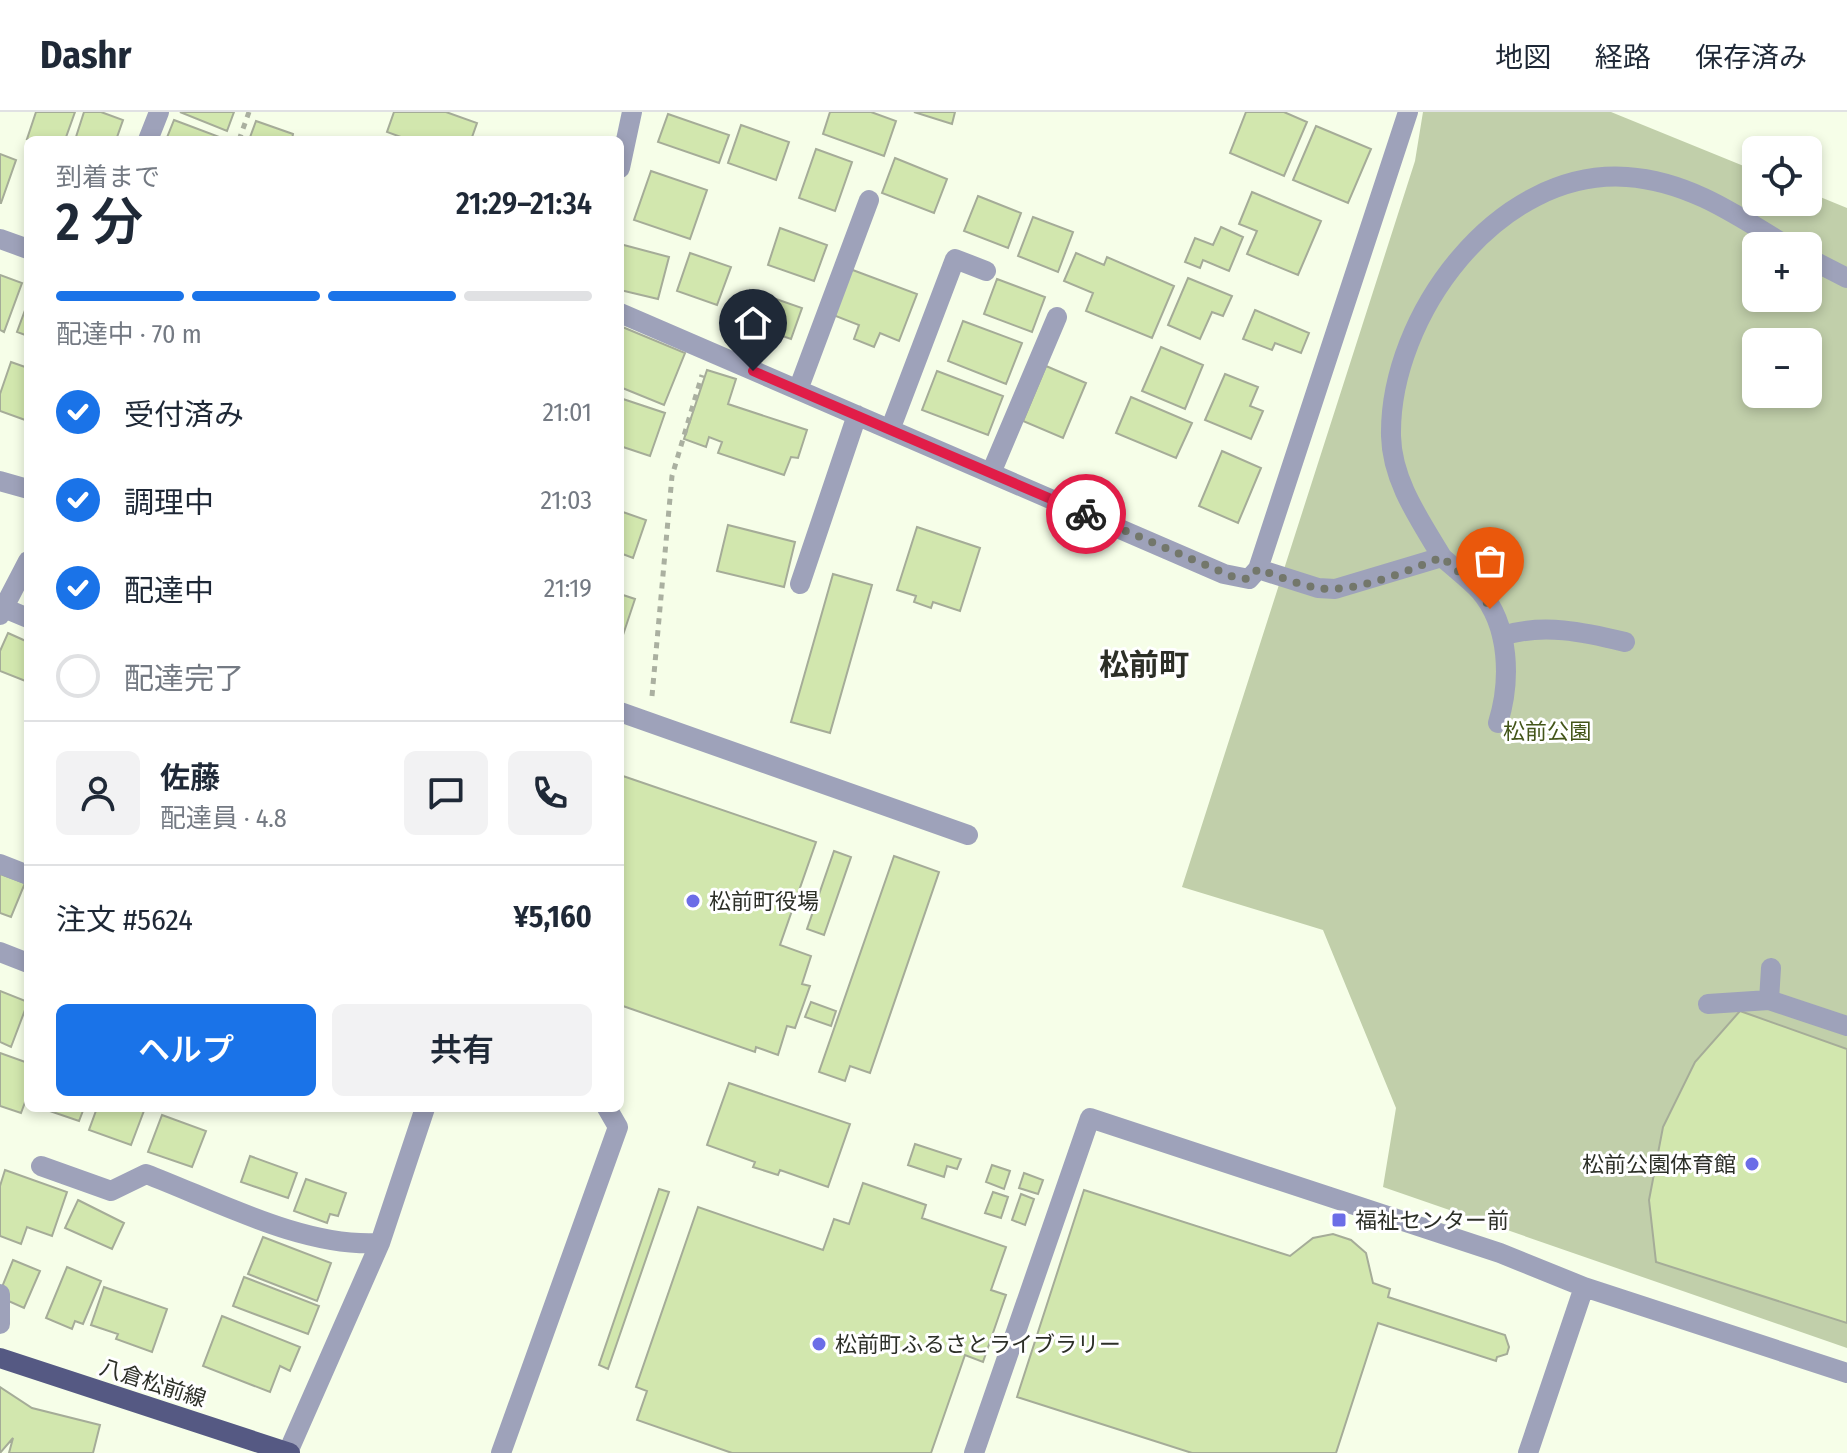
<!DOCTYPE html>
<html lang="ja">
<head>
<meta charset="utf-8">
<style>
	:root { --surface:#fff; --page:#f2f2f3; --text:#1f2937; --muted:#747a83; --line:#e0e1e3; --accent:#1a73e8 }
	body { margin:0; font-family:"Fira Sans Condensed","Noto Sans JP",sans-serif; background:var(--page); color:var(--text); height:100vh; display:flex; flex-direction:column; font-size:30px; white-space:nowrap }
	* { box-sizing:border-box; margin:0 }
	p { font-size:26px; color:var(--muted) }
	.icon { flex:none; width:44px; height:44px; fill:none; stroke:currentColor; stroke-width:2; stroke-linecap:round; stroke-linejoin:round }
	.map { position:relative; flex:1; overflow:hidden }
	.sheet { position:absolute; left:24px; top:24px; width:600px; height:976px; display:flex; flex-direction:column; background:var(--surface); border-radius:12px; box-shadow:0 4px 12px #0003 }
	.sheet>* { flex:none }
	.fabs { position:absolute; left:1742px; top:24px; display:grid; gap:16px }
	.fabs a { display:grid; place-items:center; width:80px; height:80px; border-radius:12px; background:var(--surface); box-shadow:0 4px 12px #0003; font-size:40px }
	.pin { position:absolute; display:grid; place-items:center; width:68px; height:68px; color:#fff; margin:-82px -34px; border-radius:50% 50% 50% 0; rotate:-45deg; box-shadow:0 0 8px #0007 }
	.pin .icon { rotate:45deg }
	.courier { position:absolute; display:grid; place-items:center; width:80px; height:80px; margin:-40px; border:6px solid #e11d48; border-radius:50%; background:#fff; color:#222; box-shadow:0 2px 10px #0007 }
	.overview em { font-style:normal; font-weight:600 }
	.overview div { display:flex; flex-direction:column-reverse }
	.overview { display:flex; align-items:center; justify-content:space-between; height:136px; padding:0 32px }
	h1 { font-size:52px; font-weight:600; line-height:60px }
	.bar { display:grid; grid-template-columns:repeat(4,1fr); gap:12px 8px; align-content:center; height:96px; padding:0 32px }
	.bar i { height:10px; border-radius:6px; background:var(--line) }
	.bar .selected { background:var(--accent) }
	.bar p { grid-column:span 4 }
	.line { display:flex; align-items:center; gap:20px; padding:0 32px; border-top:2px solid var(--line) }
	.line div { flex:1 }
	.round { display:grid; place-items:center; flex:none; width:84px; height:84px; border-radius:12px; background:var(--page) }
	ol { padding:0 32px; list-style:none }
	li { display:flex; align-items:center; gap:24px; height:88px }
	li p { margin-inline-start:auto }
	li .icon { padding:8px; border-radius:50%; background:var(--accent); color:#fff; stroke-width:4 }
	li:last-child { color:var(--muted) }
	li i { width:44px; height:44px; border:4px solid var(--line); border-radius:50% }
	.primary-button { display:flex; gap:16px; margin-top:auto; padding:16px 32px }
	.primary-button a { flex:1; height:92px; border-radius:12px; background:var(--accent); color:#fff; font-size:32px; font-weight:600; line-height:92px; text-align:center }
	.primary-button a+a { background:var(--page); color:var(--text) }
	header { display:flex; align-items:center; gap:48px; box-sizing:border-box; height:112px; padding:0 40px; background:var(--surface); border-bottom:2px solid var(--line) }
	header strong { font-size:38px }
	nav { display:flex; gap:44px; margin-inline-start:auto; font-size:28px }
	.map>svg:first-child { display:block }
	.green { fill:#c1cfaa; fill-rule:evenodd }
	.building { fill:#d2e7ae; stroke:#a5ac98; stroke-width:2 }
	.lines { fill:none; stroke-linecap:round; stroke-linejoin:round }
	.path { stroke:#aab0a0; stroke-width:5; stroke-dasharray:6 6; stroke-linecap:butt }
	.minor { stroke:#9ea2ba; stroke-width:20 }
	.major { stroke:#555983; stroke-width:20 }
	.done { stroke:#73776b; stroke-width:8; stroke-dasharray:0 14.4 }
	.route { stroke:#e11d48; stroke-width:10 }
	.poi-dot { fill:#6c6de7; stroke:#fff; stroke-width:3 }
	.labels { text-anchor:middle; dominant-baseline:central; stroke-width:6; stroke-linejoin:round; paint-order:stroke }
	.park-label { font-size:22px; fill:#435519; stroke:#fff }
	.poi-label { font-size:22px; fill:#2c2f27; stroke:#fff; text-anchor:start }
	.street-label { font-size:22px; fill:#2c2f27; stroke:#fff }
	.district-label { font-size:30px; font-weight:bold; fill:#2c2f27; stroke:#fff }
</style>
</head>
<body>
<header>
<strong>Dashr</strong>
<nav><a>地図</a><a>経路</a><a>保存済み</a></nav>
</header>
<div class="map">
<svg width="1847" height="1341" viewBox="0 0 1847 1341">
	<rect width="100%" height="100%" fill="#f6fee8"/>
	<path class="green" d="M1423,0H1611L1756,59V90H1808V80L1847,96V1236L1383,1075L1396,996L1323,818L1182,775L1415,49ZM1756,134H1808V186H1756ZM1756,230H1808V282H1756Z"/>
	<path class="building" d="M36,0H75L65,28L27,27Z
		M84,0H101L123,8L116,28H75Z
		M180,0H234L227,19Z
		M394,0H446L477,11L471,28H409L387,20Z
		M830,0H871L896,9L884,44L823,22Z
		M914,0H955L952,12Z
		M1246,0H1284L1307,10L1284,64L1230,41Z
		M668,2L729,23L719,51L658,30Z
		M174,8L222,26L221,28H166Z
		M256,9L293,22L292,28H249Z
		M741,13L789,30L776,68L728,51Z
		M1316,14L1371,37L1348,91L1293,68Z
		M816,37L852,50L835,99L799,86Z
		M0,42L16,48L1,91H0Z
		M895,46L947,67L934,101L882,81Z
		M651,59L707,78L690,127L634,108Z
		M1252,80L1321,109L1298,163L1247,142L1257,119L1239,112Z
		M978,84L1021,101L1008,136L964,119Z
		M1033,105L1073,120L1058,160L1018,144Z
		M1221,115L1243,125L1229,159L1203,148L1200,156L1185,150L1195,126L1213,133Z
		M780,116L827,133L814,169L768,153Z
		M620,132L669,145L658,187L620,178Z
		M690,141L731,155L717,193L677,179Z
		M1076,141L1104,153L1107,145L1174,174L1152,226L1086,199L1093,181L1064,169Z
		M850,157L917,182L899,229L880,221L874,235L854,227L859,213L833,203Z
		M0,163L22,171L4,220L0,218Z
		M1188,166L1232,184L1223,204L1212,200L1200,227L1168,213Z
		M997,167L1045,185L1032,220L984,202Z
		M750,178L802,196L791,227L739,209Z
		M28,190V224L17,220Z
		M1255,198L1309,221L1301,241L1275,231L1272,238L1243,227Z
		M963,209L1022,231L1006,272L948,249Z
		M620,214L685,241L664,293L620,275Z
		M1161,235L1203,253L1185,297L1142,279Z
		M11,250L28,256V309L0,299V282Z
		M1046,254L1086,271L1063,326L1023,309Z
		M707,258L736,267L728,292L807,318L798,346L791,345L784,363L718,341L722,330L709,325L706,335L684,327Z
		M937,259L1003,284L988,323L922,298Z
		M1225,262L1258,275L1250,294L1263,299L1251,327L1205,308Z
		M1131,285L1192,311L1176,346L1116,321Z
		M620,286L665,301L650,344L620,334Z
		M1222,339L1261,356L1238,411L1199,394Z
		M620,399L646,408L633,446L620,441Z
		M728,413L795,430L784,475L717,459Z
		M917,415L980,436L960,499L933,490L931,496L914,490L916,484L897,478Z
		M833,462L872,473L830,621L791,610Z
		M620,482L635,487L620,532Z
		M8,521L28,530V570L0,559V539Z
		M620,663L816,730L780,833L811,844L802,872L810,874L795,916L787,914L778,943L756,935L755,940L620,893Z
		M834,739L851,745L824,823L807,817Z
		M894,744L939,760L870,961L850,954L845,969L819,960Z
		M0,762L25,771L11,805L0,801Z
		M0,879L28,890L11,935L0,930Z
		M811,890L836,899L831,914L805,905Z
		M1740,899L1847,937V1211L1656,1150L1649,1088L1663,1015L1695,950Z
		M0,941L28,951V982L21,1001L0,994Z
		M729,971L850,1012L828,1075L780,1058L778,1063L753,1055L755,1050L707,1033Z
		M41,996H84L79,1009Z
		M97,996H145L131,1033L89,1018Z
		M162,1003L206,1019L192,1055L148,1040Z
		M915,1032L961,1047L957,1057L947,1054L944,1065L908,1053Z
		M250,1044L297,1061L288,1086L241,1070Z
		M992,1053L1010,1059L1004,1077L986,1070Z
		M5,1058L67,1080L52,1124L27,1115L21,1132L0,1124V1074Z
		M1024,1061L1043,1068L1038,1082L1019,1076Z
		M306,1067L346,1081L338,1104L330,1102L327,1111L294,1099Z
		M863,1071L926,1093L922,1106L1006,1135L991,1178L1006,1183L983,1250L965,1243L931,1341H732L637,1308L647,1279L636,1275L698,1095L823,1138L834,1107L849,1112Z
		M659,1077L669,1080L608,1257L599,1253Z
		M1084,1078L1290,1144L1313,1126L1333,1122L1351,1128L1366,1141L1373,1171L1390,1177L1388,1185L1505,1223L1509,1235L1507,1242L1497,1245L1496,1249L1378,1211L1336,1341H1192L1017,1285Z
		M993,1080L1008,1085L1001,1106L985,1101Z
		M1021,1082L1034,1087L1025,1113L1012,1108Z
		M78,1088L124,1111L112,1137L65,1116Z
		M263,1125L331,1151L317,1189L248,1162Z
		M13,1148L40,1159L24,1196L4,1187L2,1175Z
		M67,1155L101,1169L83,1212L75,1209L72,1217L46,1206Z
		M244,1165L319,1194L308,1222L233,1194Z
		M104,1175L167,1197L152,1240L116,1227L118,1222L91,1213Z
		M222,1204L300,1235L290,1259L280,1254L270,1280L203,1254Z
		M0,1275L32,1296L100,1313L93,1341H9L13,1326L0,1341Z"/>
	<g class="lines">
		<path class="path" d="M239,28L249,0
			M652,584L672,364L702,263"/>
		<path class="minor" d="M148,28L159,0
			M620,56L632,0
			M0,127L28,137
			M1808,146L1847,166
			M620,201L1224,462L1249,467L1258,457L1408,0
			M798,278L869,88
			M890,318L955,147L986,159
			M991,361L1057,205
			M0,369L28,377
			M1442,445C1454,456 1469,467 1480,479C1510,514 1511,569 1498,611
			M1258,457L1318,476L1335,477L1442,445C1420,408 1392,369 1391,324C1389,204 1498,56 1627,65C1688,69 1737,103 1787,134
			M800,472L857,303
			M4,496L28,506
			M0,503L28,449
			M1502,524C1543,511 1584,520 1625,530
			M620,600L968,723
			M0,752L28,763
			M0,840L28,851
			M1769,888L1771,856
			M1708,892L1769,888L1847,914
			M41,1054L111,1079L146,1062C217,1089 304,1136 380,1131
			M0,1182V1212
			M288,1340L380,1131L425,996
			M501,1341L618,1015L607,996
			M974,1341L1090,1006L1500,1141L1584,1175L1847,1261
			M1528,1341L1584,1175"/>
		<path class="major" d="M0,1246L290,1341"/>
	</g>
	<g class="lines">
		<path class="done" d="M1086,402L1236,466L1249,467L1258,457C1278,464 1299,473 1319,476C1353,482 1410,458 1442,445L1481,480L1490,497"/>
		<path class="route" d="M753,259L1086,402"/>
	</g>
	<g class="poi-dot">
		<circle cx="693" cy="789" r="8"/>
		<circle cx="1752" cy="1052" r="8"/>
		<rect x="1331" y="1100" width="16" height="16" rx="4"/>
		<circle cx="819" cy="1232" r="8"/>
	</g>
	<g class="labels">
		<g class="park-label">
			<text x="1547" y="619">松前公園</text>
		</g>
		<g class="poi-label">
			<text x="709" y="789">松前町役場</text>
			<text x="1736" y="1052" text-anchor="end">松前公園体育館</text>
			<text x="1355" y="1108">福祉センター前</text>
			<text x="835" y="1232">松前町ふるさとライブラリー</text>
		</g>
		<g class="street-label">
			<text transform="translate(153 1271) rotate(18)">八倉松前線</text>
		</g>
		<g class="district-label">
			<text x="1144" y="553">松前町</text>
		</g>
	</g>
</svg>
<div class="fabs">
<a><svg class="icon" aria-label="locate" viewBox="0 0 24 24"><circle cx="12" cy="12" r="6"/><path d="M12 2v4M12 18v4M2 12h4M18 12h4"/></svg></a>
<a>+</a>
<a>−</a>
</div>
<div class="pin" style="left:1490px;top:497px;background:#ea580c"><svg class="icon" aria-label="bag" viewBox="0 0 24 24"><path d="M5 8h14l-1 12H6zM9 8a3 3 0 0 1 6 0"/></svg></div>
<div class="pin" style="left:753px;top:259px;background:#1f2937"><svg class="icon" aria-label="home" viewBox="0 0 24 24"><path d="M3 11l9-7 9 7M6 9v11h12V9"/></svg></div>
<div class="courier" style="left:1086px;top:402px"><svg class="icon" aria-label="bike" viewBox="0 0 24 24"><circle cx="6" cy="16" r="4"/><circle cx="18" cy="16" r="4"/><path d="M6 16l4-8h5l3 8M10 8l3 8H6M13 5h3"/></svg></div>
<section class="sheet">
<div class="overview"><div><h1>2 分</h1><p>到着まで</p></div><em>21:29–21:34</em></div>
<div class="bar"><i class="selected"></i><i class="selected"></i><i class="selected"></i><i></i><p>配達中 · 70 m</p></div>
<ol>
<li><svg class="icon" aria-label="check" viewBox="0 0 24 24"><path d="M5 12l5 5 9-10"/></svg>受付済み<p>21:01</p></li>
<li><svg class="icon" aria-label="check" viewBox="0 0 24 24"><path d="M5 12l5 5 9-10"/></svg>調理中<p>21:03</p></li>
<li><svg class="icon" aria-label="check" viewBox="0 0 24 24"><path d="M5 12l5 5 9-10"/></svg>配達中<p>21:19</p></li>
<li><i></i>配達完了</li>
</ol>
<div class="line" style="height:144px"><a class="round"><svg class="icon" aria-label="person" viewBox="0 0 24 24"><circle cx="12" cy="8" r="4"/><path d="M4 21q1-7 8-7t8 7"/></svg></a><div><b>佐藤</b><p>配達員 · 4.8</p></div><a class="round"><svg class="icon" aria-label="chat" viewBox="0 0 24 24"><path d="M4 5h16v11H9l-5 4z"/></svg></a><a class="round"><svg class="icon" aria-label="phone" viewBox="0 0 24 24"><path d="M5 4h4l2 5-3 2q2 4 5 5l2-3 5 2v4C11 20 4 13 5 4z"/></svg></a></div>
<div class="line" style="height:104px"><div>注文 #5624</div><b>¥5,160</b></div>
<div class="primary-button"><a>ヘルプ</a><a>共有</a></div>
</section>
</div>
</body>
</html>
